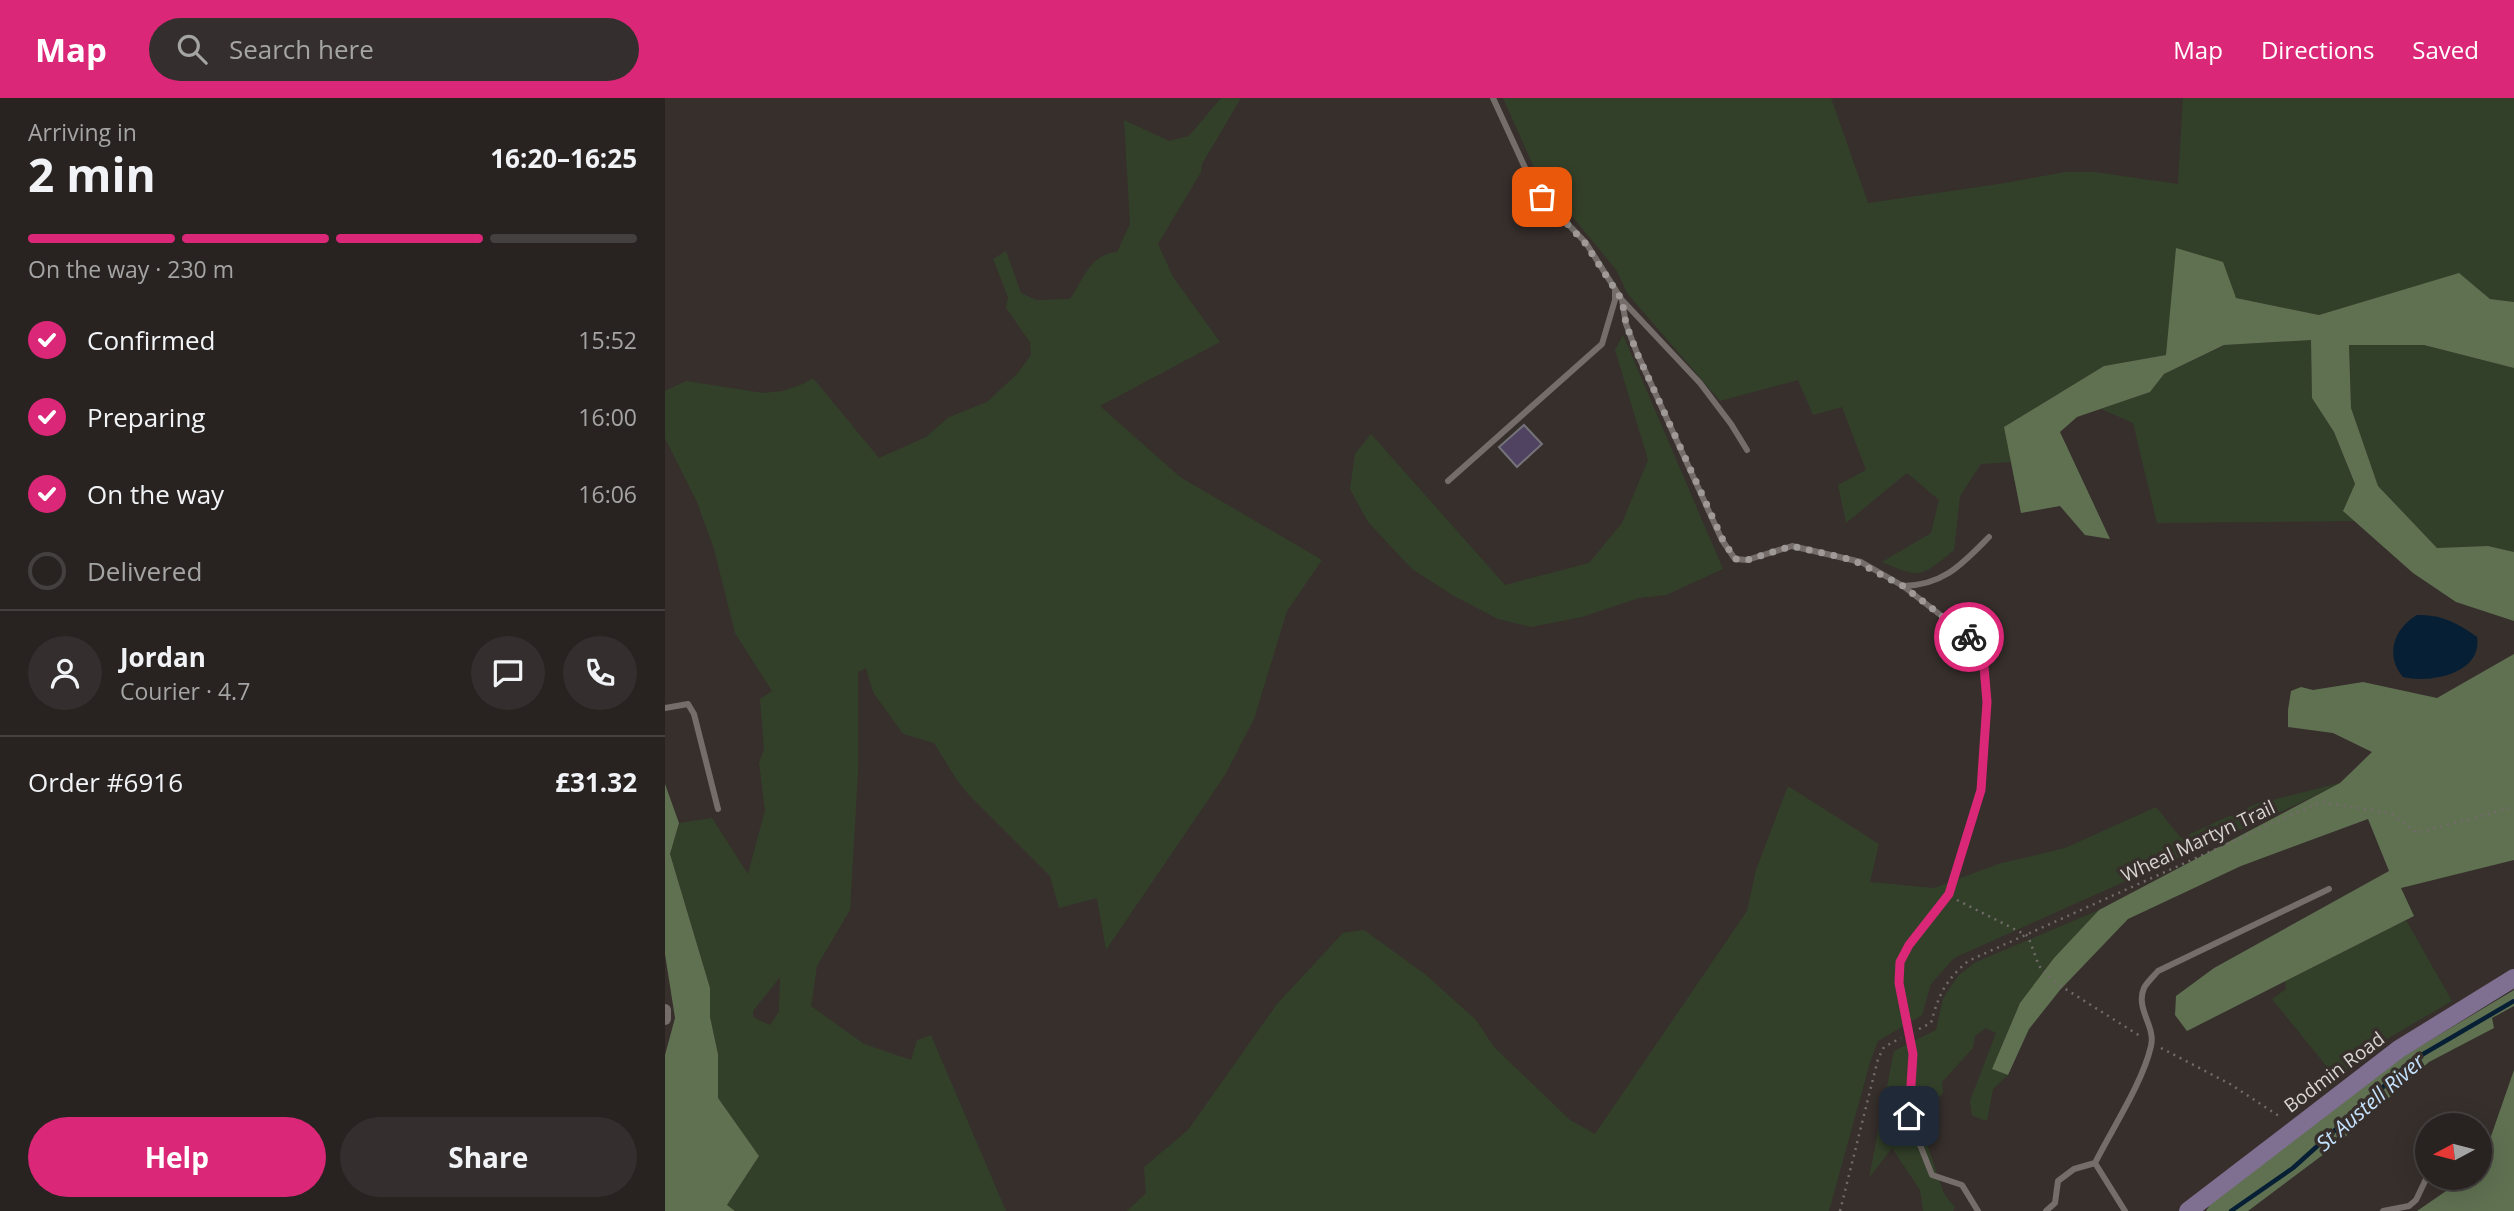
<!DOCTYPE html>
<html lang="en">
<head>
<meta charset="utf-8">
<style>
	:root { --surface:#282321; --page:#342f2e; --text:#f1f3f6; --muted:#a5a4a5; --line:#44403f; --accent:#db2777 }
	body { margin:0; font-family:"Open Sans",sans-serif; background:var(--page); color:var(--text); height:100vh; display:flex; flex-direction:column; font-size:26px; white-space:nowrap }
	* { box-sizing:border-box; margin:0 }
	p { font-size:23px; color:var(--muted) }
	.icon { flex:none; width:38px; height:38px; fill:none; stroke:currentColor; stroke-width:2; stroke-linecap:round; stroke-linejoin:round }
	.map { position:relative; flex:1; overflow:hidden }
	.panel { display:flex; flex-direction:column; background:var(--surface); width:665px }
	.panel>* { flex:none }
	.needle { width:46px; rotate:263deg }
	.buttons { position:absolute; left:1750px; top:1015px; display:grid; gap:14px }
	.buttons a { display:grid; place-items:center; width:77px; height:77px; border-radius:50%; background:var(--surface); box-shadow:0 7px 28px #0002,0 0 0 2px var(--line); font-size:35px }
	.pin { position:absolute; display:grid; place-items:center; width:60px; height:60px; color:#fff; margin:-30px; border-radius:14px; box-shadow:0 4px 10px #0006 }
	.courier { position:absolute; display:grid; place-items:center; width:70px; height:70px; margin:-35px; border:5px solid #db2777; border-radius:50%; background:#fff; color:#222; box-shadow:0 2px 9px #0007 }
	.head em { font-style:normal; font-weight:700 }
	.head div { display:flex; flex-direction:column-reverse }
	.head { display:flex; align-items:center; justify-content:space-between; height:119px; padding:0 28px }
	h1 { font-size:46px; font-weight:700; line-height:52px }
	.bar { display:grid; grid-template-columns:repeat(4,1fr); gap:10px 7px; align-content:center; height:84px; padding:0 28px }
	.bar i { height:9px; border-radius:5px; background:var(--line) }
	.bar .active { background:var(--accent) }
	.bar p { grid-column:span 4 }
	.line { display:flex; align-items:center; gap:18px; padding:0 28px; border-top:2px solid var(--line) }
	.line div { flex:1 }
	.round { display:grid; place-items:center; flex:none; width:74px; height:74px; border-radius:37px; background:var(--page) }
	ol { padding:0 28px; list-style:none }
	li { display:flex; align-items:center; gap:21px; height:77px }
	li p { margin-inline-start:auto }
	li .icon { padding:7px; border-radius:50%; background:var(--accent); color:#fff; stroke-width:4 }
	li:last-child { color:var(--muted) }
	li i { width:38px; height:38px; border:4px solid var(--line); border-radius:50% }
	.action { display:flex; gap:14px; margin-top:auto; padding:14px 28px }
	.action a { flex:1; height:80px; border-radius:42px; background:var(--accent); color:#fff; font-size:28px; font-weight:700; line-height:80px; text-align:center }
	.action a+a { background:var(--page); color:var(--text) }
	header { display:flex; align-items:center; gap:42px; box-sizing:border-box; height:98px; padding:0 35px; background:var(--accent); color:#fff }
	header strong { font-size:33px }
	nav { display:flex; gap:38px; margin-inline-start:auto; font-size:24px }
	.search { width:490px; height:63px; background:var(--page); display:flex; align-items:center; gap:18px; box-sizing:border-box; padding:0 24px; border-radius:38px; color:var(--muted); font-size:26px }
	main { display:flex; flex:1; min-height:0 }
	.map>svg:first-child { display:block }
	.green { fill:#334029; fill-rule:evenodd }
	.forest { fill:#607152 }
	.water { fill:#061f35 }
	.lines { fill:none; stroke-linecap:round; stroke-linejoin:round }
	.stream { stroke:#061f35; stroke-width:4.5 }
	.building { fill:#504362; stroke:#757379; stroke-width:2 }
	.path { stroke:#716b69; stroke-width:2.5; stroke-dasharray:2 5; stroke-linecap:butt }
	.lane { stroke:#746d69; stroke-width:6 }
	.street { stroke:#746d69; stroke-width:12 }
	.secondary { stroke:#7f6f90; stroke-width:18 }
	.done { stroke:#9f9a98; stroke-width:7; stroke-dasharray:0 12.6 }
	.route { stroke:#db2777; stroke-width:9 }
	.labels { text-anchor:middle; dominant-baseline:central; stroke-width:7; stroke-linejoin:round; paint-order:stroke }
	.street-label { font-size:19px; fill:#d8d4d2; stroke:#362f2c }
	.water-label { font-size:21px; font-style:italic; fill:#c4e1fd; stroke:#362f2c }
</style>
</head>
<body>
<header>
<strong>Map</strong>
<div class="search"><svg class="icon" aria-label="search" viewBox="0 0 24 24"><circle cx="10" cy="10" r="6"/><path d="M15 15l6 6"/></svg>Search here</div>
<nav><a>Map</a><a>Directions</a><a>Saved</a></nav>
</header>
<main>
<section class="panel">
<div class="head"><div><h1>2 min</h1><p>Arriving in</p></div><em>16:20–16:25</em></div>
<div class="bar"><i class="active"></i><i class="active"></i><i class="active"></i><i></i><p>On the way · 230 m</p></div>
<ol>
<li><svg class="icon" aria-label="check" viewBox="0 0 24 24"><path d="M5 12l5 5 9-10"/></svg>Confirmed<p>15:52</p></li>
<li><svg class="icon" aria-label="check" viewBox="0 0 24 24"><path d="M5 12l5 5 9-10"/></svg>Preparing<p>16:00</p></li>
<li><svg class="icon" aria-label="check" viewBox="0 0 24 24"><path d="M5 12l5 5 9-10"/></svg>On the way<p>16:06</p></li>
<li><i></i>Delivered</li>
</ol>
<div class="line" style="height:126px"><a class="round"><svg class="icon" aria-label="person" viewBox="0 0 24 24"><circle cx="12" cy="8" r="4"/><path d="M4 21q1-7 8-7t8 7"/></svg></a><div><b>Jordan</b><p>Courier · 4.7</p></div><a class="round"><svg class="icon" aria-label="chat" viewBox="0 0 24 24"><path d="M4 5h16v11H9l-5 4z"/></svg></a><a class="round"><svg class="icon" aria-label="phone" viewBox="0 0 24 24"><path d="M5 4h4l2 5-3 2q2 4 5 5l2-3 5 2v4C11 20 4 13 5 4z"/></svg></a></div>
<div class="line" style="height:91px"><div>Order #6916</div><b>£31.32</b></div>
<div class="action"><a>Help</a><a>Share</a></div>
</section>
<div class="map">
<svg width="1849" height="1113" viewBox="0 0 1849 1113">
	<rect width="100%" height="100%" fill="#362f2c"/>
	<path class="green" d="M556,0H576L537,66L536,74L493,146L508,179L555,244L435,308L515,379L657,462L622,513L589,621L560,677L441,852L432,800L394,810L385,778L303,696L290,679L269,645L238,636L208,594L201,570L193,574V674L185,812L152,868L146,908L199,946L246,962L252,942L266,937L341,1113H70L62,1107L94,1058L53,1001V956L45,919V890L5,756L14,725L47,720L83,776L100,712L94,665L99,651L95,601L107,593L70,535L49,451L32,404L0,340V293L21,283L98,295L118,293L138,286L148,280L214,360L261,339L284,319L322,304L352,276L366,257L365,244L341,210L343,199L328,161L341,153L356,195L371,202L405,201C419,181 424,157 452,154L465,126L459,22L504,43L524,38ZM115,879L114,914L105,927L88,919V913Z
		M838,0H1166L1203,105L1334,86L1400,74H1429L1513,86L1518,0H1849V204L1825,201L1794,176L1654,217L1571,200L1501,257L1439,268L1340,329L1346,364L1316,366L1295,398L1289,452C1256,479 1256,481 1217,464L1266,435L1274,402L1242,375L1181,425L1173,387L1201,372L1177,309L1148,317L1133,282L1055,303L962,195L952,173L871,74Z
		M958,237L1058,471L1001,497L974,500L917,519L866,529L833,521L789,498L747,471L703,424L685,391L690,356L706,336L840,487L924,465L957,425L983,362L950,252Z
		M1646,242L1647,300L1669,334L1690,387L1678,412L1690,423L1492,425L1468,325L1436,311L1485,294L1499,276L1560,247Z
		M1684,246L1759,247L1849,270V454L1823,448L1772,450L1713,388L1686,310Z
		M1675,685L1635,705L1289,860L1266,886L1257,917L1213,943L1206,961L1164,1113H462L481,1095L479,1069L523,1032L612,906L678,835L699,832L761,877L811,922L829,949L905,1022L930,1036L1082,813L1091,772L1123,688L1214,746L1205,784L1269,790L1333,766L1400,750L1491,709L1516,740L1591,706Z
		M1434,812L1389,860L1355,905L1327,971L1343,977L1328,991L1322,1023L1307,1018L1305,1003L1331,935L1321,930L1310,938L1308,950L1277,984L1278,995L1253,1019L1279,1096L1290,1109L1288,1113H1258L1255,1092L1227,1050L1204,1080L1229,953L1271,932L1278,901L1284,891L1294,877L1311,864Z
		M1741,822L1787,903L1722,941L1671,980L1607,901L1621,891L1620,883Z"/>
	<path class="forest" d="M1511,150L1558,164L1571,200L1654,217L1794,175L1825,201L1849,204V270L1759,247H1684L1686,310L1713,388L1772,450L1823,448L1849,454V523L1791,504L1748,475L1678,413L1690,386L1669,334L1647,300L1646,242L1559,247L1499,276L1485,294L1412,319L1395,334L1445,441L1420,437L1395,408L1356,415L1339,329L1439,268L1501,257Z
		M1849,556V762L1736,790L1749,818L1522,933L1510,917L1511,898L1549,870L1724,773L1703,721L1576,768L1463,821L1395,892L1364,931L1343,977L1327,971L1355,905L1389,860L1434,812L1675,685L1707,654L1668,635L1623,629V612L1626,593L1636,589L1648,592L1698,584L1772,600Z
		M0,686L14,725L5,756L45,890V919L53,956V1000L94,1058L62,1107L70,1113H0V957L10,920L0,856Z
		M1849,892V908L1827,920L1829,930L1764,964L1671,1047L1583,1113H1541L1545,1107L1722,968Z
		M1849,972V1113H1752L1800,1080H1815V1070Z"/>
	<path class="water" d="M1752,517C1775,516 1793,525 1812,539C1818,575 1765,586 1738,579C1720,558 1728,531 1752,517Z"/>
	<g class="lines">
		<path class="stream" d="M1566,1113L1628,1070L1748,962L1849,903"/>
	</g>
	<path class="building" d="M859,327L877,346L852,369L834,349Z"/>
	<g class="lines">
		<path class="path" d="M1292,802L1363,838L1374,868L1391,885L1475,938
			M1254,931L1266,925C1274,896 1280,883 1303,863L1655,704L1725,715L1752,735L1849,709
			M1496,950L1565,986L1617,1020
			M1175,1113L1213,961L1219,949L1236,940"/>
		<path class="lane" d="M828,0L867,85L877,99L921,145L957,202L1035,285L1066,326L1082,352
			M957,202L961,226L972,255L1057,442L1070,461L1082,462L1127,448L1196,464L1238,488L1309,543L1318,557L1322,604L1316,692L1284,796L1244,847L1235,864L1234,885L1248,956L1244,1019L1267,1077L1297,1087L1313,1113
			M783,383L937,246L950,202V193
			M1238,488C1279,487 1297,466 1324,439
			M0,610L23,606L29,616L53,711
			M1381,1113L1390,1105L1393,1083L1409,1071L1430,1065
			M1460,1113L1430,1065C1447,1031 1478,984 1486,948C1491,928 1470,911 1479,890C1482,884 1489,878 1493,873L1664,791
			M1718,1113L1744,1108L1751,1102L1762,1079"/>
		<path class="street" d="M0,912V921"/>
		<path class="secondary" d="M1523,1113L1734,951L1849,880"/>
	</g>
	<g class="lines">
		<path class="done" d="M877,99L920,145L957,202L961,226L972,255L1058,442L1070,461L1082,462L1127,448L1188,462L1238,488L1304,539"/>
		<path class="route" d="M1244,1018L1248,956L1234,885L1235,864L1244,847L1284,796L1316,692L1322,604L1318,557L1304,539"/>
	</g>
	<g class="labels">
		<g class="street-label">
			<text transform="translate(1533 743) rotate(-25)">Wheal Martyn Trail</text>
			<text transform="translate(1669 974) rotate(-37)">Bodmin Road</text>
		</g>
		<g class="water-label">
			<text transform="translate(1705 1004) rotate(-41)">St Austell River</text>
		</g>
	</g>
</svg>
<div class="buttons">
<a><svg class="needle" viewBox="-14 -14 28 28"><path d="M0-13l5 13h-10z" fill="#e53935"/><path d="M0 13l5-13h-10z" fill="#a5a4a5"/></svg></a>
</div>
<div class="pin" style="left:877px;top:99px;background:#ea580c"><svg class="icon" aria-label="bag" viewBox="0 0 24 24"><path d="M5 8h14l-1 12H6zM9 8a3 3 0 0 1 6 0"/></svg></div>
<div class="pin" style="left:1244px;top:1018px;background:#1f2937"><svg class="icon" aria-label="home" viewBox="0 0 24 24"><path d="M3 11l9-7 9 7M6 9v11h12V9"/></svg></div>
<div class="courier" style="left:1304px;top:539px"><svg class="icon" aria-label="bike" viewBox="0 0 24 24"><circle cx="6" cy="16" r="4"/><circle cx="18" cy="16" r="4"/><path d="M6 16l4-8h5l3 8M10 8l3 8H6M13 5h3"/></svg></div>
</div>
</main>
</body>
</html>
